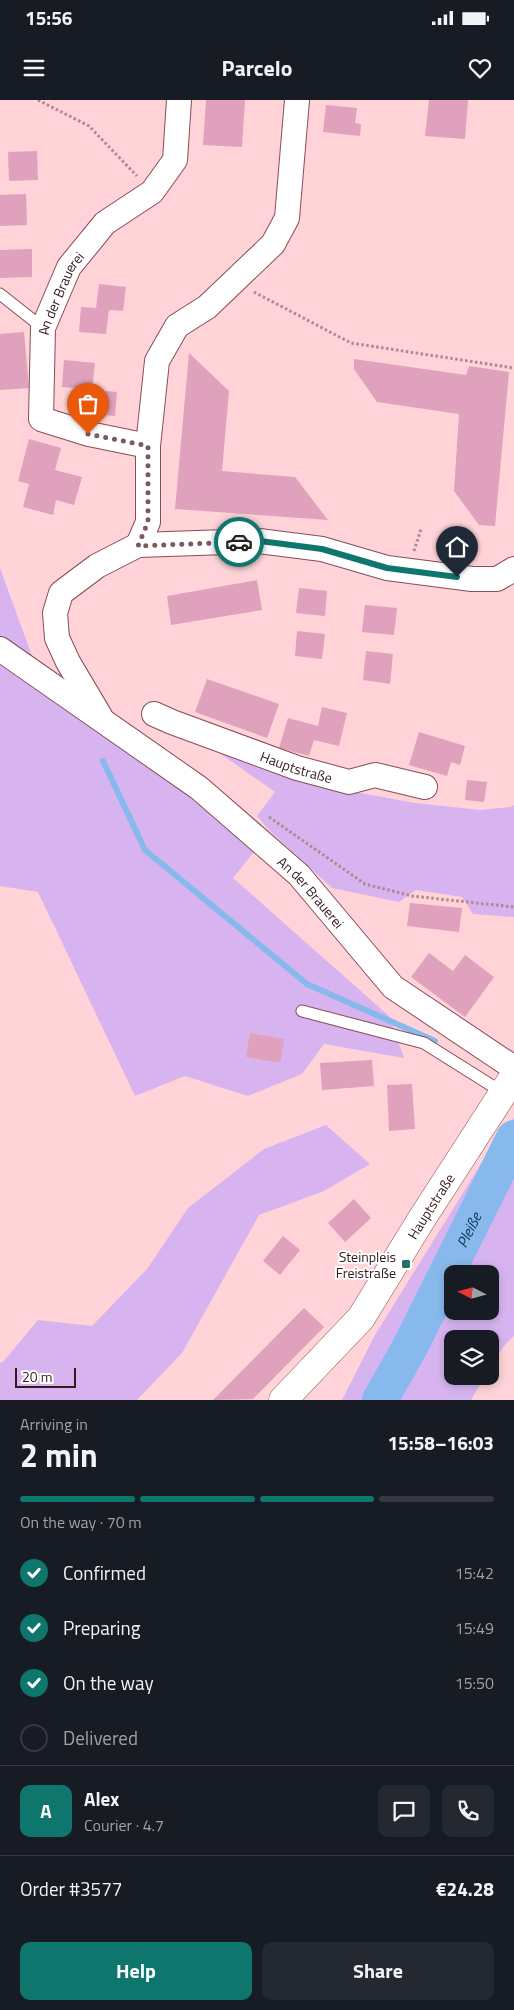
<!DOCTYPE html>
<html lang="en">
<head>
<meta charset="utf-8">
<style>
	:root { --surface:#171b24; --page:#242831; --text:#f1f3f6; --muted:#9ea1a6; --line:#363941; --accent:#0f766e }
	body { margin:0; font-family:"Titillium Web",sans-serif; background:var(--page); color:var(--text); height:100vh; display:flex; flex-direction:column; font-size:19px; white-space:nowrap }
	* { box-sizing:border-box; margin:0 }
	p { font-size:16px; color:var(--muted) }
	.icon { flex:none; width:28px; height:28px; fill:none; stroke:currentColor; stroke-width:2; stroke-linecap:round; stroke-linejoin:round }
	.map { position:relative; height:1300px; overflow:hidden }
	.side { display:flex; flex-direction:column; background:var(--surface); flex:1 }
	.side>* { flex:none }
	.needle { width:32px; rotate:276deg }
	.tools { position:absolute; left:444px; top:1165px; display:grid; gap:10px }
	.tools a { display:grid; place-items:center; width:55px; height:55px; border-radius:10px; background:var(--surface); box-shadow:0 2px 8px #0003; font-size:25px }
	.scale { position:absolute; left:15px; bottom:12px; width:61px; box-sizing:border-box; padding-left:5px; border:2px solid #33191d; border-top:0; font-size:14px; line-height:18px; white-space:nowrap; color:#33191d; -webkit-text-stroke:4px #fff; paint-order:stroke }
	.pin { position:absolute; display:grid; place-items:center; width:42px; height:42px; color:#fff; margin:-51px -21px; border-radius:50% 50% 50% 0; rotate:-45deg; box-shadow:0 0 5px #0007 }
	.pin .icon { rotate:45deg }
	.courier { position:absolute; display:grid; place-items:center; width:50px; height:50px; margin:-25px; border:4px solid #0f766e; border-radius:50%; background:#fff; color:#222; box-shadow:0 1px 6px #0007 }
	.head em { font-style:normal; font-weight:700 }
	.head div { display:flex; flex-direction:column-reverse }
	.head { display:flex; align-items:center; justify-content:space-between; height:85px; padding:0 20px }
	h1 { font-size:32px; font-weight:700; line-height:38px }
	.bar { display:grid; grid-template-columns:repeat(4,1fr); gap:8px 5px; align-content:center; height:60px; padding:0 20px }
	.bar i { height:6px; border-radius:4px; background:var(--line) }
	.bar .on { background:var(--accent) }
	.bar p { grid-column:span 4 }
	.line { display:flex; align-items:center; gap:12px; padding:0 20px; border-top:1px solid var(--line) }
	.line div { flex:1 }
	.round { display:grid; place-items:center; flex:none; width:52px; height:52px; border-radius:10px; background:var(--page) }
	ol { padding:0 20px; list-style:none }
	li { display:flex; align-items:center; gap:15px; height:55px }
	li p { margin-inline-start:auto }
	li .icon { padding:5px; border-radius:50%; background:var(--accent); color:#fff; stroke-width:4 }
	li:last-child { color:var(--muted) }
	li i { width:28px; height:28px; border:2px solid var(--line); border-radius:50% }
	.primary-button { display:flex; gap:10px; margin-top:auto; padding:10px 20px }
	.primary-button a { flex:1; height:58px; border-radius:10px; background:var(--accent); color:#fff; font-size:20px; font-weight:700; line-height:58px; text-align:center }
	.primary-button a+a { background:var(--page); color:var(--text) }
	.status { display:flex; justify-content:space-between; align-items:center; height:35px; padding:0 25px; background:var(--surface); direction:ltr }
	.status svg { height:14px; fill:currentColor }
	header { display:flex; justify-content:space-between; align-items:center; height:65px; padding:0 20px; background:var(--surface); font-size:22px; font-weight:700 }
	.map>svg:first-child { display:block }
	.green { fill:#d7b4f0; fill-rule:evenodd }
	.lines { fill:none; stroke-linecap:round; stroke-linejoin:round }
	.stream { stroke:#88b9ed; stroke-width:6 }
	.river { stroke:#88b9ed; stroke-width:36 }
	.building { fill:#e0a1bd }
	.service-casing { stroke:#894c56; stroke-width:13 }
	.minor-casing { stroke:#894c56; stroke-width:26 }
	.secondary-casing { stroke:#894c56; stroke-width:29 }
	.path { stroke:#ae898e; stroke-width:3; stroke-dasharray:2.5 2.5; stroke-linecap:butt }
	.service { stroke:#fff; stroke-width:11 }
	.minor { stroke:#fff; stroke-width:24 }
	.secondary { stroke:#fff; stroke-width:28 }
	.done { stroke:#7a5a5e; stroke-width:5; stroke-dasharray:0 9 }
	.route { stroke:#0f766e; stroke-width:6 }
	.poi-dot { fill:#256f6c; stroke:#fff; stroke-width:2 }
	.labels { text-anchor:middle; dominant-baseline:central; stroke-width:4; stroke-linejoin:round; paint-order:stroke }
	.street-label { font-size:14px; fill:#33191d; stroke:#fff }
	.poi-label { font-size:14px; fill:#33191d; stroke:#fff; text-anchor:end }
	.water-label { font-size:15px; font-style:italic; fill:#0f3254; stroke:#fff }
</style>
</head>
<body>
<div class="status"><b>15:56</b><svg viewBox="0 0 49 12"><path d="M0 12V9h3v3zM5 12V6h3v6zM10 12V3h3v9zM15 12V0h3v12zM26 1h20v11H26zM47 4h2v5h-2z"/></svg></div>
<header><svg class="icon" aria-label="menu" viewBox="0 0 24 24"><path d="M4 6h16M4 12h16M4 18h16"/></svg>Parcelo<svg class="icon" aria-label="heart" viewBox="0 0 24 24"><path d="M12 20l-8-8c-3-5 5-10 8-4 3-6 11-1 8 4z"/></svg></header>
<div class="map">
<svg width="514" height="1300" viewBox="0 0 514 1300">
	<rect width="100%" height="100%" fill="#ffd3d8"/>
	<path class="green" d="M0,468L32,556L0,536Z
		M0,564L55,597L257,748L233,778L389,916L404,958L324,944L302,974L248,996L185,976L135,996L38,792L0,786Z
		M211,647L301,682L415,703L481,710L510,707L514,705V817L473,814L462,797L416,790L399,802L332,788L271,732L257,716L275,692Z
		M514,1017V1236L503,1247L490,1269V1239H452V1276H485L471,1300H342L375,1235L482,1062ZM452,1174H490V1211H452Z
		M326,1025L370,1064L324,1091L259,1115L182,1253L137,1300H0V1263L3,1262L38,1220L92,1226L147,1169L188,1108L264,1049Z"/>
	<g class="lines">
		<path class="stream" d="M103,661L145,750L307,884L435,941"/>
		<path class="river" id="s1" d="M380,1300L411,1245L514,1038"/>
	</g>
	<path class="building" d="M206,0H245L242,47L203,45Z
		M429,0H468L465,39L425,36Z
		M326,5L357,8L355,23L361,24L360,36L323,32Z
		M37,51L38,80L9,81L8,52Z
		M26,94L27,125L0,126V95Z
		M32,149V177L0,178V150Z
		M99,184L126,187L123,211L109,210L106,234L79,232L81,207L96,208Z
		M24,232L29,288L0,290V234Z
		M189,253L229,291L222,371L295,377L328,420L175,409Z
		M354,259L466,275L469,266L509,272L495,426L479,425L454,391L459,314L377,302L354,269Z
		M64,260L95,263L92,290L117,292L115,316L84,313L86,289L62,287Z
		M29,339L61,348L55,370L82,377L74,405L56,400L53,415L23,407L29,384L18,381Z
		M257,480L262,510L171,525L167,496Z
		M299,488L327,491L325,516L296,513Z
		M365,505L397,508L394,535L362,532Z
		M297,531L325,534L322,559L295,556Z
		M366,551L393,554L390,584L363,580Z
		M207,579L279,604L267,638L195,612Z
		M322,607L347,613L339,646L314,640L309,656L279,648L288,618L318,626Z
		M419,632L465,646L460,665L451,662L447,676L409,665Z
		M467,680L487,682L484,702L465,700Z
		M410,803L462,808L459,832L407,826Z
		M429,853L453,871L465,855L494,877L465,917L411,877Z
		M250,933L284,939L280,963L246,957Z
		M372,960L374,986L322,990L320,963Z
		M412,984L415,1029L389,1031L387,985Z
		M354,1099L371,1118L345,1142L328,1123Z
		M283,1136L300,1150L280,1175L263,1161Z
		M304,1208L324,1227L253,1299L213,1300Z"/>
	<g class="lines">
		<defs>
			<path id="service" d="M0,194L43,228
				M302,911L424,943L502,992"/>
			<g id="minor">
				<path id="s2" d="M148,346L89,334L41,319L43,228L69,167L105,123L152,92L175,60L179,0"/>
				<path d="M138,445L148,422V346L157,261L177,226L207,207L273,144L287,118L297,0"/>
				<path id="s3" d="M0,549L199,688L299,775L393,887L514,968"/>
				<path id="s4" d="M154,614L172,622L297,668L349,682L375,675L425,687"/>
				<path d="M100,616L68,562L57,538L55,513L61,493L97,466L138,445L259,441L322,449L387,468L472,479H497L514,469"/>
			</g>
			<g id="secondary">
				<path id="s5" d="M283,1300L361,1218L421,1120L514,976"/>
			</g>
		</defs>
		<use href="#service" class="service-casing"/>
		<use href="#minor" class="minor-casing"/>
		<use href="#secondary" class="secondary-casing"/>
		<path class="path" d="M38,0L89,26L137,76
			M254,192L351,243L514,268
			M414,451L421,429
			M269,717L365,784L412,796L514,807"/>
		<use href="#service" class="service"/>
		<use href="#minor" class="minor"/>
		<use href="#secondary" class="secondary"/>
	</g>
	<g class="lines">
		<path class="done" d="M88,334L148,346V422L138,446L239,442"/>
		<path class="route" d="M239,442L260,441L322,449L387,468L457,477"/>
	</g>
	<rect class="poi-dot" x="401" y="1159" width="10" height="10" rx="2.5"/>
	<g class="labels">
		<g class="street-label">
			<text stroke="none"><textPath href="#s2" startOffset="240">An der Brauerei</textPath></text>
			<text stroke="none"><textPath href="#s4" startOffset="152">Hauptstraße</textPath></text>
			<text stroke="none"><textPath href="#s3" startOffset="396">An der Brauerei</textPath></text>
			<text stroke="none"><textPath href="#s5" startOffset="245">Hauptstraße</textPath></text>
		</g>
		<g class="poi-label">
			<text x="396" y="1156">Steinpleis<tspan x="396" dy="16">Freistraße</tspan></text>
		</g>
		<g class="water-label">
			<text stroke="none"><textPath href="#s1" startOffset="192">Pleiße</textPath></text>
		</g>
	</g>
</svg>
<div class="tools">
<a><svg class="needle" viewBox="-14 -14 28 28"><path d="M0-13l5 13h-10z" fill="#e53935"/><path d="M0 13l5-13h-10z" fill="#9ea1a6"/></svg></a>
<a><svg class="icon" aria-label="layers" viewBox="0 0 24 24"><path d="M12 4l9 5-9 5-9-5zM3 14l9 5 9-5"/></svg></a>
</div>
<div class="scale">20 m</div>
<div class="pin" style="left:88px;top:334px;background:#ea580c"><svg class="icon" aria-label="bag" viewBox="0 0 24 24"><path d="M5 8h14l-1 12H6zM9 8a3 3 0 0 1 6 0"/></svg></div>
<div class="pin" style="left:457px;top:477px;background:#1f2937"><svg class="icon" aria-label="home" viewBox="0 0 24 24"><path d="M3 11l9-7 9 7M6 9v11h12V9"/></svg></div>
<div class="courier" style="left:239px;top:442px"><svg class="icon" aria-label="car" viewBox="0 0 24 24"><path d="M5 17H2v-5l4-1 3-4h7l3 4 3 1v5h-3M9 17h6M6 11h13"/><circle cx="7" cy="17" r="2"/><circle cx="17" cy="17" r="2"/></svg></div>
</div>
<section class="side">
<div class="head"><div><h1>2 min</h1><p>Arriving in</p></div><em>15:58–16:03</em></div>
<div class="bar"><i class="on"></i><i class="on"></i><i class="on"></i><i></i><p>On the way · 70 m</p></div>
<ol>
<li><svg class="icon" aria-label="check" viewBox="0 0 24 24"><path d="M5 12l5 5 9-10"/></svg>Confirmed<p>15:42</p></li>
<li><svg class="icon" aria-label="check" viewBox="0 0 24 24"><path d="M5 12l5 5 9-10"/></svg>Preparing<p>15:49</p></li>
<li><svg class="icon" aria-label="check" viewBox="0 0 24 24"><path d="M5 12l5 5 9-10"/></svg>On the way<p>15:50</p></li>
<li><i></i>Delivered</li>
</ol>
<div class="line" style="height:90px"><b class="round" style="background:var(--accent);color:#fff">A</b><div><b>Alex</b><p>Courier · 4.7</p></div><a class="round"><svg class="icon" aria-label="chat" viewBox="0 0 24 24"><path d="M4 5h16v11H9l-5 4z"/></svg></a><a class="round"><svg class="icon" aria-label="phone" viewBox="0 0 24 24"><path d="M5 4h4l2 5-3 2q2 4 5 5l2-3 5 2v4C11 20 4 13 5 4z"/></svg></a></div>
<div class="line" style="height:65px"><div>Order #3577</div><b>€24.28</b></div>
<div class="primary-button"><a>Help</a><a>Share</a></div>
</section>
</body>
</html>
